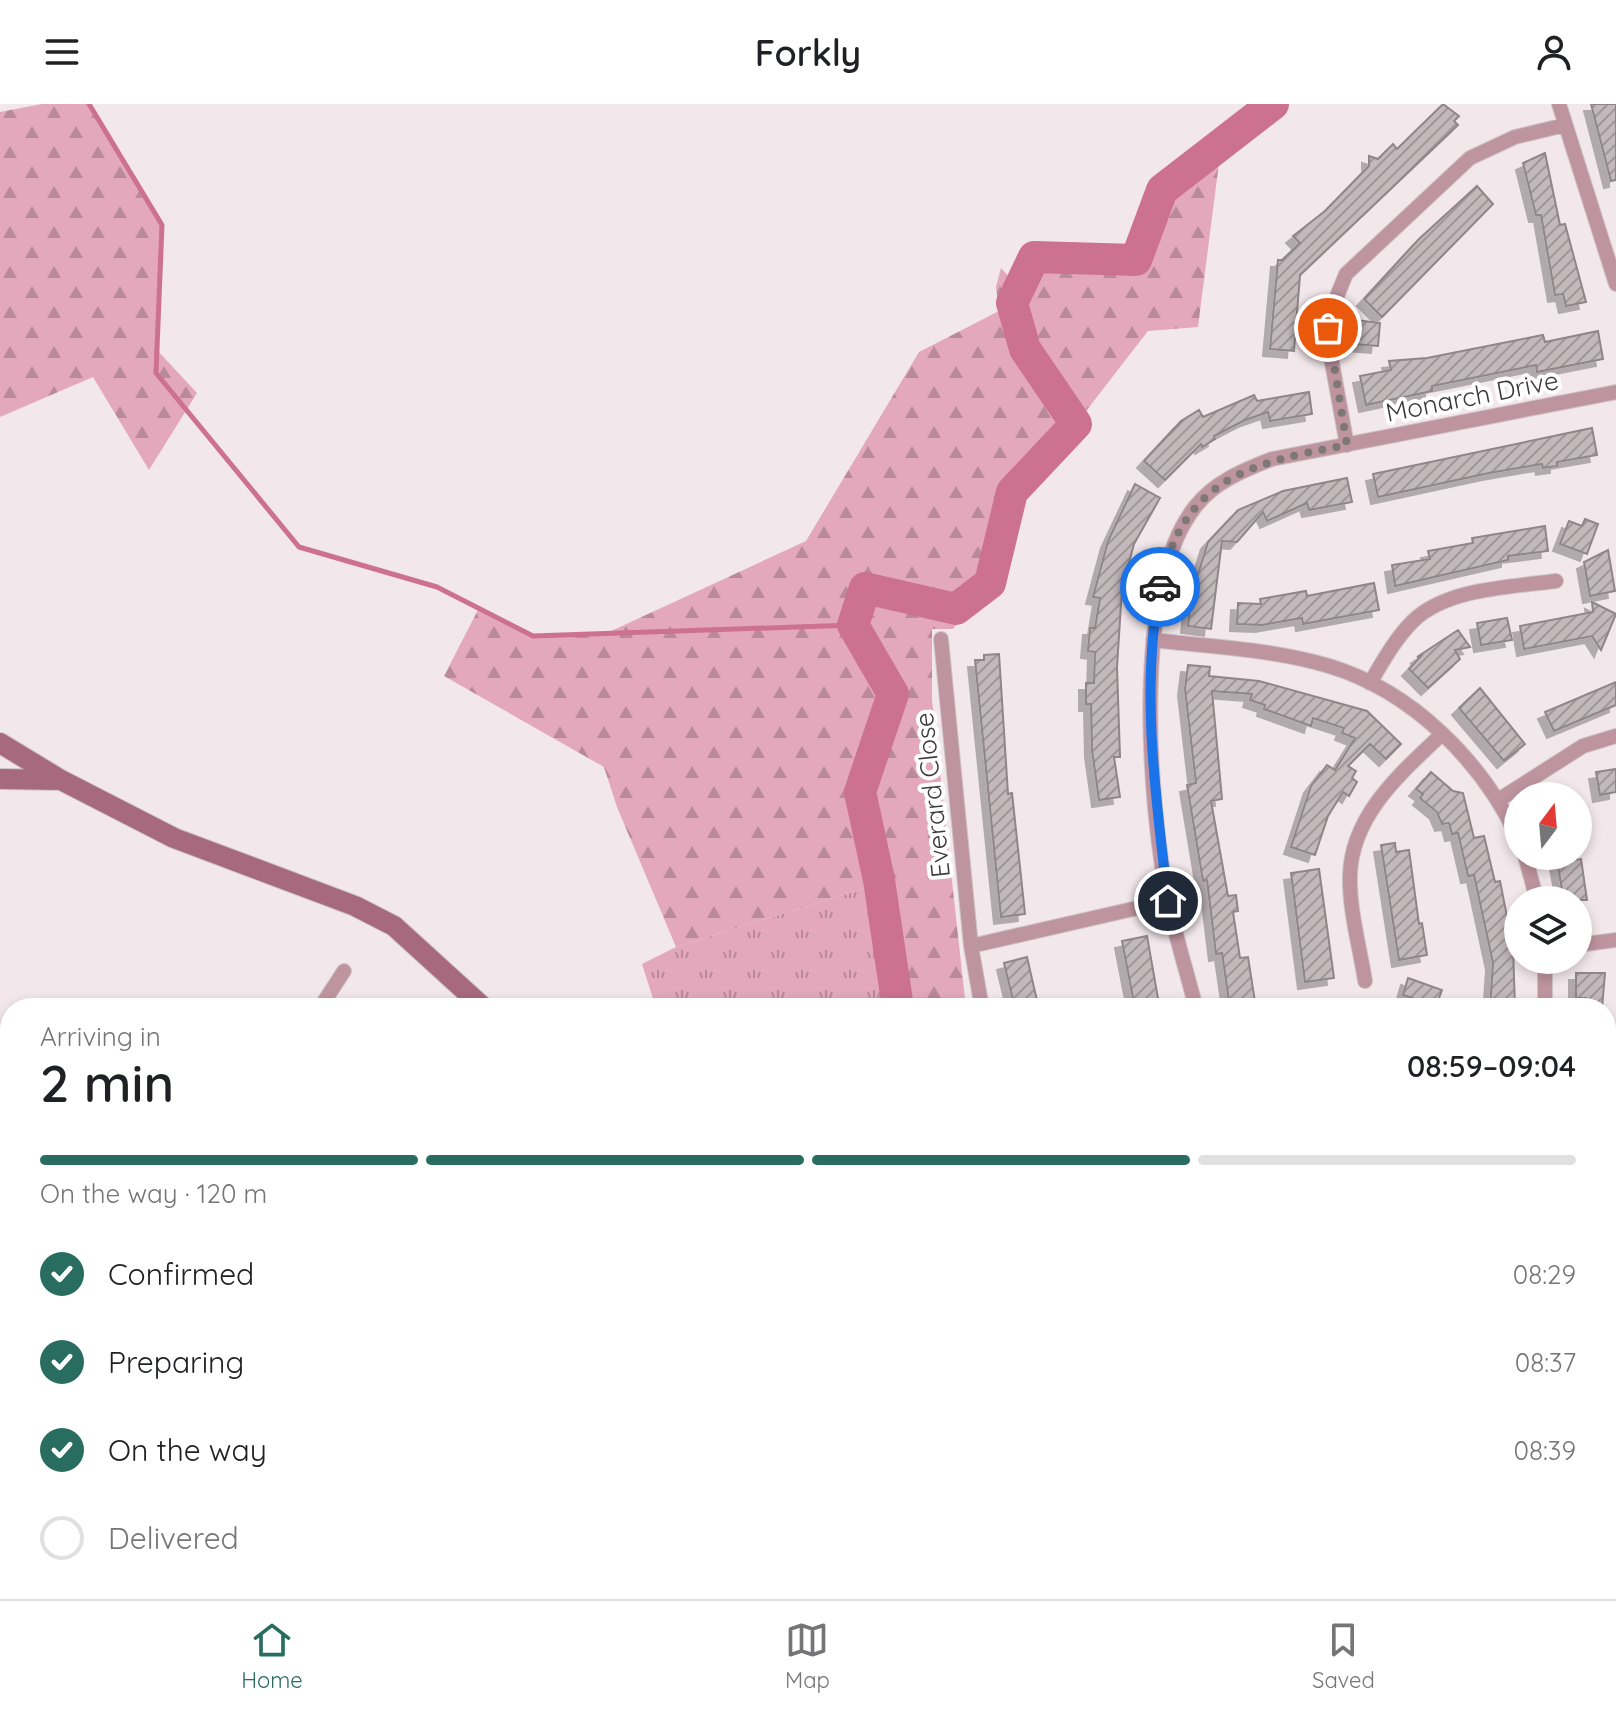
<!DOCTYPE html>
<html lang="en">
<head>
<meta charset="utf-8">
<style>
	:root { --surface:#fff; --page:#f6f6f6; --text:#202124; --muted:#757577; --line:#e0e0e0; --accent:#296d60 }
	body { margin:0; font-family:Quicksand,sans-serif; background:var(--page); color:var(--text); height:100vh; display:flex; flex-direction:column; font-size:30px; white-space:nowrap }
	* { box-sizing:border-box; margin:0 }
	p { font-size:26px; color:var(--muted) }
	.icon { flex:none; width:44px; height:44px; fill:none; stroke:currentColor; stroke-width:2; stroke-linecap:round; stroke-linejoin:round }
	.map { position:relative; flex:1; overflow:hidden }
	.drawer { position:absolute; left:0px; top:894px; width:1616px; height:602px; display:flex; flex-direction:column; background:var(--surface); border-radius:32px 32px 0 0; box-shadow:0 4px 12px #0003 }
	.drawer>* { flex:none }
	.needle { width:52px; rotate:16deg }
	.buttons { position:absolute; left:1504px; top:678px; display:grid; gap:16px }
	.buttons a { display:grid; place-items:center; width:88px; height:88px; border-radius:50%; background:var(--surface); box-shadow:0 4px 12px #0003; font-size:40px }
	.pin { position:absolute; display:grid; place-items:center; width:68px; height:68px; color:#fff; margin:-34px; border:4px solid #fff; border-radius:50%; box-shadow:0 2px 8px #0007 }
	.courier { position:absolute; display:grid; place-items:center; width:80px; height:80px; margin:-40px; border:6px solid #1a73e8; border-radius:50%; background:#fff; color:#222; box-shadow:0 2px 10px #0007 }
	.head em { font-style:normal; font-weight:600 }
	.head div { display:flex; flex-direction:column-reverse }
	.head { display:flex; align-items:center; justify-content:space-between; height:136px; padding:0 40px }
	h1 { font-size:52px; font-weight:600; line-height:60px }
	.bar { display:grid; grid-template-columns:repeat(4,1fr); gap:12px 8px; align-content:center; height:96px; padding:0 40px }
	.bar i { height:10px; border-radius:6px; background:var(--line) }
	.bar .active { background:var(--accent) }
	.bar p { grid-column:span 4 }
	ol { padding:0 40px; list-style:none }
	li { display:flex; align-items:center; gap:24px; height:88px }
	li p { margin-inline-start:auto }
	li .icon { padding:8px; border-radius:50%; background:var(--accent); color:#fff; stroke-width:4 }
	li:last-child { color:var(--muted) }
	li i { width:44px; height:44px; border:4px solid var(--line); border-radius:50% }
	header { display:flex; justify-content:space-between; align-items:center; height:104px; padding:0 40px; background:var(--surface); font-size:36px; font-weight:600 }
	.tab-bar { display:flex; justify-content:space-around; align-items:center; height:112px; border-top:2px solid var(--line); background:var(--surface); font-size:22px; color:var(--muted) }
	.tab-bar a { display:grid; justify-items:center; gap:4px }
	.tab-bar .active { color:var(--accent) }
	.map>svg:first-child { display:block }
	.grass { fill:url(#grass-tufts) }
	.forest { fill:url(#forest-firs) }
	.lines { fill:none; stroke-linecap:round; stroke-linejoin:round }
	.stream { stroke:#cd7191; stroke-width:5 }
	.river { stroke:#cd7191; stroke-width:32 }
	.building { fill:url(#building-hatch); stroke:#908689; stroke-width:2; filter:url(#shadow) }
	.minor-casing { stroke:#cec4c7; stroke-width:16 }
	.secondary-casing { stroke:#cec4c7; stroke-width:22 }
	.minor { stroke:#bf94a1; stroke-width:14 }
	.secondary { stroke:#a7697e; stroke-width:20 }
	.done { stroke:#7d7778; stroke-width:8; stroke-dasharray:0 14.4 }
	.route { stroke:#1a73e8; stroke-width:10 }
	.labels { text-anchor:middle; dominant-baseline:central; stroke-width:8; stroke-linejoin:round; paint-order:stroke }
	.street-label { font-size:26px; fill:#3e3a3b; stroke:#fff }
</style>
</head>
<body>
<header><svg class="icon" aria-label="menu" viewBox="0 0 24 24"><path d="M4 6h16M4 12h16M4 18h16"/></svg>Forkly<svg class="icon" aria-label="person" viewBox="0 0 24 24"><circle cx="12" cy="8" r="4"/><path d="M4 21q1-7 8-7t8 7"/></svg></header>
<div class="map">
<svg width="1616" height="1495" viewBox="0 0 1616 1495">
	<defs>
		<pattern id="grass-tufts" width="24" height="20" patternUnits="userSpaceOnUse" patternTransform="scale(2)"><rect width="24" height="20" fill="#e3a8bb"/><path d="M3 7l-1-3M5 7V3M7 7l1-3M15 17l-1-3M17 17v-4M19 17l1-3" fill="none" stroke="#b98a99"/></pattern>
		<pattern id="forest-firs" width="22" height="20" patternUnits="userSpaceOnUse" patternTransform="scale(2)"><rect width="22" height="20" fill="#e3a8bb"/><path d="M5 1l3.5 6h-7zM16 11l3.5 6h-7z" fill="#b98a99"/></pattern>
		<pattern id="building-hatch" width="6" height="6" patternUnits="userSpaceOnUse" patternTransform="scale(2)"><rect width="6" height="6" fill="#c3b8bb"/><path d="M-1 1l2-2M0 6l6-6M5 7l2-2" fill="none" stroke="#a09799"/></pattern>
		<filter id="shadow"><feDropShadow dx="-7" dy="7" stdDeviation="0" flood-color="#0004"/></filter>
	</defs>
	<rect width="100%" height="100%" fill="#f2e7ea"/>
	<path class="grass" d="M878,780L898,904H656L642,860L676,843Z
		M661,1486H983L981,1495H656Z"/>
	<path class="forest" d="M42,0H89L162,121L157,246L197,289L149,366L93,273L0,313V8Z
		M1221,43L1198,223L1148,227L1076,320L1012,388L990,479L953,525H932V596L966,904H898L878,780L676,843L617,703L604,663L444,572L479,504L533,532L609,528L806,437L919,248L999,207L996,183L1001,164L1011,175L1034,153L1136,156L1162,86Z"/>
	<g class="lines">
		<path class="stream" d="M89,0L162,121L156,269L299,443L437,483L533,532L853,521"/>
		<path class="river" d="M898,904L879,776L860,688L893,590L853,521L865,484L956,505L990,479L1012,388L1076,320L1025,245L1012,199L1034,153L1136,156L1162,86L1273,0
			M981,1495L983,1486"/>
	</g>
	<path class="building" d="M1443,0L1459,12L1454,17L1458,21L1300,171L1294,247L1270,245L1278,156H1282L1300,139L1293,132L1325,107L1369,62V52L1378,55L1393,40L1397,45Z
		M1591,0H1616V76L1611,77Z
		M1545,49L1560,121L1565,120L1586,198L1566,202L1563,190L1555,191L1541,111H1536L1523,59Z
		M1477,82L1493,100L1382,213L1364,195L1419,135Z
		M1356,216L1380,219L1378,242L1354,240Z
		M1598,227L1603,255L1537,268L1536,261L1432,282V287L1366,301L1360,272L1391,266L1389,257L1427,254L1543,231L1545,238Z
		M1309,288L1312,310L1270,317L1268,308L1245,316L1214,332L1215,335L1202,343L1201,340L1165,376L1144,357L1181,317L1199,306L1203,313L1254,291L1257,297Z
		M1592,324L1597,351L1557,358V362L1543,364L1542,360L1489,369L1378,393L1373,370Z
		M1347,374L1352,398L1309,406L1307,399L1267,417L1263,408L1237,438L1222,437L1211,525L1188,522L1191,493L1208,438L1238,406L1283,387Z
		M1135,380L1160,394L1134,440L1122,485L1117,563L1120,653H1114L1120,693L1099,696L1092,646L1091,600H1086V579H1094L1095,548L1088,547L1090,524H1095L1100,494L1093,493L1108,437Z
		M1585,415L1598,420L1587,450L1560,440L1569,417L1582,422Z
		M1545,422L1548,447L1508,452V456L1395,482L1392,461L1430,455L1428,447L1473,439L1472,434Z
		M1608,446L1615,487L1590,492L1584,458Z
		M1374,479L1379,506L1303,520L1302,514L1262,521L1237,520L1238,499L1261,500L1260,495L1306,487L1307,492Z
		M1592,498L1616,510L1601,546L1592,532L1524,545L1520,522L1593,508Z
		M1507,514L1512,536L1481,541L1477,519Z
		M1458,526L1470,543L1455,546L1460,555L1428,584L1409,565L1421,552L1417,553Z
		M999,550L1008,690L1012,689L1025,810L1001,813L975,556H984V551Z
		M1188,561L1210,563L1209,572L1259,577L1367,607L1401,640L1386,655L1370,640L1348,662L1356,667L1352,674L1357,678L1349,692L1343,688L1328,712L1315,751L1291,743L1311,682L1327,661L1335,666L1355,634L1342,629L1344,624L1313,614L1311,622L1264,605L1265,601L1250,596L1252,590L1212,587L1222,695L1211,697L1228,792L1236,791L1238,807L1233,808L1240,854L1248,853L1256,904H1230L1222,849L1216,850L1207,776L1203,777L1187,681L1196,679L1185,585Z
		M1616,578V601L1554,627L1545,608Z
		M1480,584L1525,640L1504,657L1459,604Z
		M1616,665V688L1600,691L1596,668Z
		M1431,668L1453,687L1463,689L1474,734L1484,732L1495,778L1500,777L1513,843L1515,904H1490L1493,859L1474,771L1468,772L1458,729L1452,730L1449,719L1442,720L1437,708L1420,694L1423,690L1416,685Z
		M1395,739L1396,748L1409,746L1419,820L1422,819L1427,851L1399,856L1381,741Z
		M1581,755L1587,796H1564L1557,758Z
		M1319,765L1334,874L1305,878L1291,769Z
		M1147,832L1159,900L1135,904L1122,837Z
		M1027,853L1035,888L1039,904H1015L1004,859Z
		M1576,869H1605L1602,904H1586V894H1576Z
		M1408,874L1442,886L1436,902L1403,891Z"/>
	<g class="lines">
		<defs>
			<path id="minor" d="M1559,0L1616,180
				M1347,341L1328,237L1331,207L1346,170L1470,54L1515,33L1565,21
				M941,535L971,842L982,904
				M1153,536C1211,543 1273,545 1329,562C1412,587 1482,657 1518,734
				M1370,579C1383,557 1395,535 1413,517C1447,484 1512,483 1556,477
				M1500,695L1583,642L1616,632
				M1525,752L1537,796
				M1578,841L1616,836
				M971,842L1168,797
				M1365,877C1360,844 1349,806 1350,772C1351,711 1402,668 1442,630
				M320,904L344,867
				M1196,904C1187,869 1176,833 1168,798C1149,699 1131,485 1195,403C1214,378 1244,366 1272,355L1616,288
				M1545,904V856
				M1606,1001H1616
				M4,1087L10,1091
				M0,1271L10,1278
				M0,1296L10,1282
				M307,1486L320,1495
				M455,1495L461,1486
				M1269,1495L1277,1486
				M1557,1495L1561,1486"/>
			<path id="secondary" d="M0,639L61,676L174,734L355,802L394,822L484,904
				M0,675L61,676
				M1445,1486L1460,1495"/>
		</defs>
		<use href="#minor" class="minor-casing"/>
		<use href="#secondary" class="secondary-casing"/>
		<use href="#minor" class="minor"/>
		<use href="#secondary" class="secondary"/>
	</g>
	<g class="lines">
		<path class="done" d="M1160,483C1183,373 1251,359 1347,341L1328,224"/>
		<path class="route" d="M1160,483C1140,585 1156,695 1168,797"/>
	</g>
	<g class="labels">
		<g class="street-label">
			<text transform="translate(1472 292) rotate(-11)">Monarch Drive</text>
			<text transform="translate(932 691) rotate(-96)">Everard Close</text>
		</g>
	</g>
</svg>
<div class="buttons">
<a><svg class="needle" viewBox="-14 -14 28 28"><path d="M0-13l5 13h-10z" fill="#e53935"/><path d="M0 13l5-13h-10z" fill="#757577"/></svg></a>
<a><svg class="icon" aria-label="layers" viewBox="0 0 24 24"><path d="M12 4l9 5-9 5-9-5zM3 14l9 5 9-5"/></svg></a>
</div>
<div class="pin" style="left:1328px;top:224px;background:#ea580c"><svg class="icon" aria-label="bag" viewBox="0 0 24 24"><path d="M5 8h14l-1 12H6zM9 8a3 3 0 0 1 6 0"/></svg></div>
<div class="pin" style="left:1168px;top:797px;background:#1f2937"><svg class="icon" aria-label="home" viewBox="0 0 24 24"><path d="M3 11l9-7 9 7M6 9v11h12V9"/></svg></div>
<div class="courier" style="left:1160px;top:483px"><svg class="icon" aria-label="car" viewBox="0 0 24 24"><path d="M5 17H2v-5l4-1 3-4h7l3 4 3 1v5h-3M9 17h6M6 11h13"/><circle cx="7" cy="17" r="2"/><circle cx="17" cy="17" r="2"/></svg></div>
<section class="drawer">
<div class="head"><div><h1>2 min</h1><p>Arriving in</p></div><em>08:59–09:04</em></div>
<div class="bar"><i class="active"></i><i class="active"></i><i class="active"></i><i></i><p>On the way · 120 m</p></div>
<ol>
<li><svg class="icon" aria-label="check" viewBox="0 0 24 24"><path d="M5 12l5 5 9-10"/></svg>Confirmed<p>08:29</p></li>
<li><svg class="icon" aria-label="check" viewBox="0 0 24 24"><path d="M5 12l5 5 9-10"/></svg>Preparing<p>08:37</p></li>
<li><svg class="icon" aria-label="check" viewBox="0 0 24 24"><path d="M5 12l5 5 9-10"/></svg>On the way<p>08:39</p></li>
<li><i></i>Delivered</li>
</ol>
</section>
</div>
<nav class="tab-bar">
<a class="active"><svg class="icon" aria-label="home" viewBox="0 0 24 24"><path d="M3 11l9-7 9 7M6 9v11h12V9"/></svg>Home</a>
<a><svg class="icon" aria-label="map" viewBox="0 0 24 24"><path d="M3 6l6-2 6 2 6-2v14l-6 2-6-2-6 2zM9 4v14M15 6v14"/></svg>Map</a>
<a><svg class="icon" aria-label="saved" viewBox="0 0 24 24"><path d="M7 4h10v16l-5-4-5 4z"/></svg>Saved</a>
</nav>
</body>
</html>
